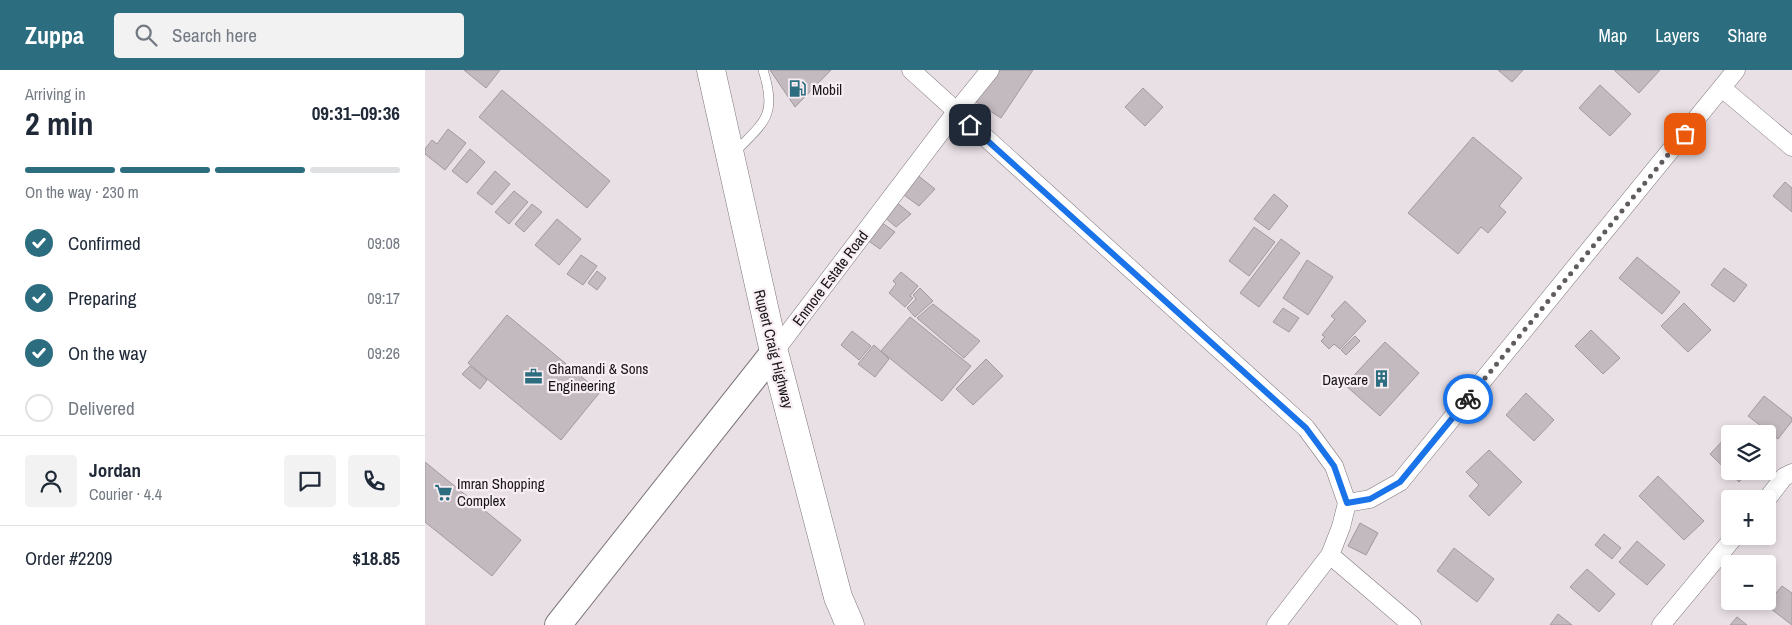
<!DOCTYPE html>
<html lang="en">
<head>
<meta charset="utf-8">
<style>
	:root { --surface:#fff; --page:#f2f2f3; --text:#1f2937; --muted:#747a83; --line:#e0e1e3; --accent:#2c6d80 }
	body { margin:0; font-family:"Archivo Narrow",sans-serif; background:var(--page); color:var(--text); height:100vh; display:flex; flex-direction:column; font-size:19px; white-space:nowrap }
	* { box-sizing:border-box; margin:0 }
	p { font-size:16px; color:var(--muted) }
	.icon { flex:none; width:28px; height:28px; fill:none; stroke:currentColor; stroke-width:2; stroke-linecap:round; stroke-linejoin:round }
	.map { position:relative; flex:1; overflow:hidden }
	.panel { display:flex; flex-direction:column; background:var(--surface); width:425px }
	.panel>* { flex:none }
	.fabs { position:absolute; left:1296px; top:355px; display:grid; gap:10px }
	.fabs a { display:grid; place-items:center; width:55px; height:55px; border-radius:5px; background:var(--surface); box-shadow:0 2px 8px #0003; font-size:25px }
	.pin { position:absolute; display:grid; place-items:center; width:42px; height:42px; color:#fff; margin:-21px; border-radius:10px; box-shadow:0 2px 8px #0006 }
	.courier { position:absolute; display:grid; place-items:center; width:50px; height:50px; margin:-25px; border:4px solid #1a73e8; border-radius:50%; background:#fff; color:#222; box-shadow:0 1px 6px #0007 }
	.summary em { font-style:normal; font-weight:800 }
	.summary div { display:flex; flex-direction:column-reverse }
	.summary { display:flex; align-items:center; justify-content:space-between; height:85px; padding:0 25px }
	h1 { font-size:32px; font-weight:800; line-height:38px }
	.bar { display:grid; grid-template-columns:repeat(4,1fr); gap:8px 5px; align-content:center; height:60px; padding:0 25px }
	.bar i { height:6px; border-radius:4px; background:var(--line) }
	.bar .active { background:var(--accent) }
	.bar p { grid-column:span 4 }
	.line { display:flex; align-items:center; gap:12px; padding:0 25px; border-top:1px solid var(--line) }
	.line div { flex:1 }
	.round { display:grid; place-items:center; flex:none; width:52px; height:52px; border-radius:5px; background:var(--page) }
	ol { padding:0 25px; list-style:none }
	li { display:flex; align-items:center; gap:15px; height:55px }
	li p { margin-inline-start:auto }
	li .icon { padding:5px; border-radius:50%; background:var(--accent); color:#fff; stroke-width:4 }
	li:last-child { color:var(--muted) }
	li i { width:28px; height:28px; border:2px solid var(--line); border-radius:50% }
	header { display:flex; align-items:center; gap:30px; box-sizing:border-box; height:70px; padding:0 25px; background:var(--accent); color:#fff }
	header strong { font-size:24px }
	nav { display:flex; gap:28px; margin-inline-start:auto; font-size:18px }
	.search { width:350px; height:45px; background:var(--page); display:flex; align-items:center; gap:12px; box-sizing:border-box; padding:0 18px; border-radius:5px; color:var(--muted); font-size:19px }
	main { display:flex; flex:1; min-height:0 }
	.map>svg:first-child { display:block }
	.building { fill:#c3babf; stroke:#a2999f }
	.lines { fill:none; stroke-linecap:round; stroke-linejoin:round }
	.lane-casing { stroke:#7e767b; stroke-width:10 }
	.street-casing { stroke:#7e767b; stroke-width:19 }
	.secondary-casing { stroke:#7e767b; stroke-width:28 }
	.primary-casing { stroke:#7e767b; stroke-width:29 }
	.lane { stroke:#fff; stroke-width:9 }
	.street { stroke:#fff; stroke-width:18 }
	.secondary { stroke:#fff; stroke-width:26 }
	.primary { stroke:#fff; stroke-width:28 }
	.done { stroke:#605b5e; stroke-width:5; stroke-dasharray:0 9 }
	.route { stroke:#1a73e8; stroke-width:6 }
	.labels { text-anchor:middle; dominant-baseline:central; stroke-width:4.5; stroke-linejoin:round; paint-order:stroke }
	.poi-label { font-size:15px; fill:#171416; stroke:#f7edf3; text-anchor:start }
	.street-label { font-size:15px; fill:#171416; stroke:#f7edf3 }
</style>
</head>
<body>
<header>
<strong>Zuppa</strong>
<div class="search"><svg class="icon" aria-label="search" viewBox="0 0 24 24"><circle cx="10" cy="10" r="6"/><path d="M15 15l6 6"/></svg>Search here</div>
<nav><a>Map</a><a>Layers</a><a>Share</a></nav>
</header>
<main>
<section class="panel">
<div class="summary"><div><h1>2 min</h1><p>Arriving in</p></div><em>09:31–09:36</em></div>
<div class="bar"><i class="active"></i><i class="active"></i><i class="active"></i><i></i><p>On the way · 230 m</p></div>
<ol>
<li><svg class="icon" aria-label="check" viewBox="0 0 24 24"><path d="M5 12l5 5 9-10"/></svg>Confirmed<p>09:08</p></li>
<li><svg class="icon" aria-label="check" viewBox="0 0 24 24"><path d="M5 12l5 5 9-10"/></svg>Preparing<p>09:17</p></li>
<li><svg class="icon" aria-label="check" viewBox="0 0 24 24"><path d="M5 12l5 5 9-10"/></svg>On the way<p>09:26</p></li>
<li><i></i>Delivered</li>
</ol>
<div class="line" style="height:90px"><a class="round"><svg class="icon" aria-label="person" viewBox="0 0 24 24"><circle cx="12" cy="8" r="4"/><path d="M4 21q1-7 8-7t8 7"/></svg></a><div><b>Jordan</b><p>Courier · 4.4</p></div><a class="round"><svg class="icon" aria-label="chat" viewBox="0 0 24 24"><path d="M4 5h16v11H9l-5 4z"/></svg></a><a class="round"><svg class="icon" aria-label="phone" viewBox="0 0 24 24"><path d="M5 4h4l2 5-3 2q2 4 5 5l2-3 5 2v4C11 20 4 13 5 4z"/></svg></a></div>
<div class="line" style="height:65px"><div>Order #2209</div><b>$18.85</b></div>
</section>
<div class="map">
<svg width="1367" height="555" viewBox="0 0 1367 555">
	<rect width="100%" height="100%" fill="#e9e0e5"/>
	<path class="building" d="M39,0H75L61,18Z
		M345,0H406L370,37Z
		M572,0H608L576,48L551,32Z
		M1073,0H1098L1087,12Z
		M1189,0H1235L1214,23Z
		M1175,15L1206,44L1185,66L1154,38Z
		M718,18L738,37L720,56L700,37Z
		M77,20L185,111L162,138L54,47Z
		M23,59L41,73L20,100L0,84V79L7,70L12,74Z
		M1048,67L1097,108L1074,136L1081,142L1063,163L1056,157L1033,184L983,143Z
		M45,79L60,92L42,113L27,101Z
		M70,101L85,114L67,135L52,123Z
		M491,104L510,119L494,136L475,122Z
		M1360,112L1367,118V142L1348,126Z
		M89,121L103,132L84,154L70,142Z
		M849,124L863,136L844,160L829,149Z
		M471,132L486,144L471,157L457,145Z
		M107,134L117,142L99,162L90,154Z
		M132,149L156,169L134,195L110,175Z
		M453,150L470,162L455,179L438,167Z
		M829,157L850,172L824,206L804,191Z
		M856,169L875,183L834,237L815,223Z
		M156,185L172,196L158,215L142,204Z
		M1212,187L1255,222L1237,244L1194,208Z
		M882,190L908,207L883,245L858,228Z
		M1299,198L1322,215L1309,232L1286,215Z
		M172,201L181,208L172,220L163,213Z
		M476,202L493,216L485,226L488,228L480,237L464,223L471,214L468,211Z
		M495,218L508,231L490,247L482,238L491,229L488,225Z
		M920,231L941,251L915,279L909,274L904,279L896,271L900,267L897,265L910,249L906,246Z
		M1259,233L1286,260L1263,282L1236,256Z
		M508,234L555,271L539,288L492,248Z
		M858,238L874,248L864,262L848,252Z
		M82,245L175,322L136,370L43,293Z
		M485,247L546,296L517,331L456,281Z
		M1166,260L1195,288L1178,304L1150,276Z
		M427,261L446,276L434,290L416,275Z
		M930,266L935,271L921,285L916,280Z
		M960,272L994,303L955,346L920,315Z
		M449,275L464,289L450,307L433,294Z
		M561,289L578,306L548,335L531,319Z
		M45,296L62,310L55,319L37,304Z
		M1101,323L1129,350L1109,371L1081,345Z
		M1339,326L1367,348V351L1353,369L1323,346Z
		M1307,361L1311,364H1305V401H1325L1314,412L1285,384Z
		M1064,380L1097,412L1064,446L1044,426L1054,415L1041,402Z
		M0,392L96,470L67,506L0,452Z
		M1233,406L1279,451L1259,470L1214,426Z
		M935,453L953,463L941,485L923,476Z
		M1179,464L1196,478L1187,489L1170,475Z
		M1212,471L1240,495L1222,515L1194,492Z
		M1029,478L1069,509L1052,532L1012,501Z
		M1162,499L1190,524L1174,542L1145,517Z
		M1357,516L1367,523V555L1341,535Z
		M1133,544L1147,555H1125Z
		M1312,547L1322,555H1305Z"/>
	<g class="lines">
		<defs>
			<path id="lane" d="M309,83C339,52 353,46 338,0"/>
			<path id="street" d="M486,0L881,358L909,396L922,433L916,457L905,485L851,555
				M1297,18L1367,77
				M349,282L531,42L565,0
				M1342,429L1359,407L1367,403
				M922,433L945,429L975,412L1311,0
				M905,485L987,555
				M1236,555L1310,466"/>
			<path id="secondary" d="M133,555L349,282"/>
			<path id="primary" d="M286,0L349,282L413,527L425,555"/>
		</defs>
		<use href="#lane" class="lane-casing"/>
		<use href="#street" class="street-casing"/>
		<use href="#secondary" class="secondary-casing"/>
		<use href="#primary" class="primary-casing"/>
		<use href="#lane" class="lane"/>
		<use href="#street" class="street"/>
		<use href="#secondary" class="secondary"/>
		<use href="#primary" class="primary"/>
	</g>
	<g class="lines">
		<path class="done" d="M1043,329L1260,64"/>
		<path class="route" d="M545,55L881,358L909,396L922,433L945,429L975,412L1043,329"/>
	</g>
	<defs>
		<symbol id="fuel-bare" viewBox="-9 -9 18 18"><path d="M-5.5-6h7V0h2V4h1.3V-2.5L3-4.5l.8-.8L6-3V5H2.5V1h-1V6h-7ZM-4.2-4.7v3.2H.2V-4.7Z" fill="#2c6d80" stroke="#f7edf3" stroke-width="2.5" paint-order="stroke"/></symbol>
		<symbol id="office-bare" viewBox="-9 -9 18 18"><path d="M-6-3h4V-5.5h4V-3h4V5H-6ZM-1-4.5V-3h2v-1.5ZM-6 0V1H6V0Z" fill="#2c6d80" stroke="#f7edf3" stroke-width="2.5" paint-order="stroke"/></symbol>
		<symbol id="building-bare" viewBox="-9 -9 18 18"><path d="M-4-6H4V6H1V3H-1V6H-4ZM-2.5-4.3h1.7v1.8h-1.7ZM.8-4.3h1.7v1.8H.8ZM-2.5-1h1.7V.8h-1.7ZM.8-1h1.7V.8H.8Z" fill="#2c6d80" stroke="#f7edf3" stroke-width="2.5" paint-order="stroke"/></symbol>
		<symbol id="supermarket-bare" viewBox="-9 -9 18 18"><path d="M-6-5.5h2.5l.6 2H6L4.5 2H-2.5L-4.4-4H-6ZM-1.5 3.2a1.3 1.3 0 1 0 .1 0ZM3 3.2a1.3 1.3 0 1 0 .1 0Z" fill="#2c6d80" stroke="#f7edf3" stroke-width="2.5" paint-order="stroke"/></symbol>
	</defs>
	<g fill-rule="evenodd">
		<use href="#fuel-bare" x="360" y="6" width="25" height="25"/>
		<use href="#office-bare" x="96" y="294" width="25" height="25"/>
		<use href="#building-bare" x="944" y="296" width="25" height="25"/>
		<use href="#supermarket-bare" x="6" y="410" width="25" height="25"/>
	</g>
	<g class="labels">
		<g class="poi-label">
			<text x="387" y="19">Mobil</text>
			<text x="123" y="298">Ghamandi &amp; Sons<tspan x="123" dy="17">Engineering</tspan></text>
			<text x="943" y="309" text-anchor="end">Daycare</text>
			<text x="32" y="413">Imran Shopping<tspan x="32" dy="17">Complex</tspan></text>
		</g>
		<g class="street-label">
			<text transform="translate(405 208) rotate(-53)">Enmore Estate Road</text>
			<text transform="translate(349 279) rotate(76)">Rupert Craig Highway</text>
		</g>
	</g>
</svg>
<div class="fabs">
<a><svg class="icon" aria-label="layers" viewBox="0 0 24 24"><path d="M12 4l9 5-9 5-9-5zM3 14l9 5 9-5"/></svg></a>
<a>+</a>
<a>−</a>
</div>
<div class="pin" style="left:1260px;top:64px;background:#ea580c"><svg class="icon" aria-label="bag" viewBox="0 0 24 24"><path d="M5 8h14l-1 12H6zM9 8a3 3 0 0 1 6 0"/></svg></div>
<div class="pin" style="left:545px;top:55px;background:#1f2937"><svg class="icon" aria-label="home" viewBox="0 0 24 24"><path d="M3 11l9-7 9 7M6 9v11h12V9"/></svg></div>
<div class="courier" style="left:1043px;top:329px"><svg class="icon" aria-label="bike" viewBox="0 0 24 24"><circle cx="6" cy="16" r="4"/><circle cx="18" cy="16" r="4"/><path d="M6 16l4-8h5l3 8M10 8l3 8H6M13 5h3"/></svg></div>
</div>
</main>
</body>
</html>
